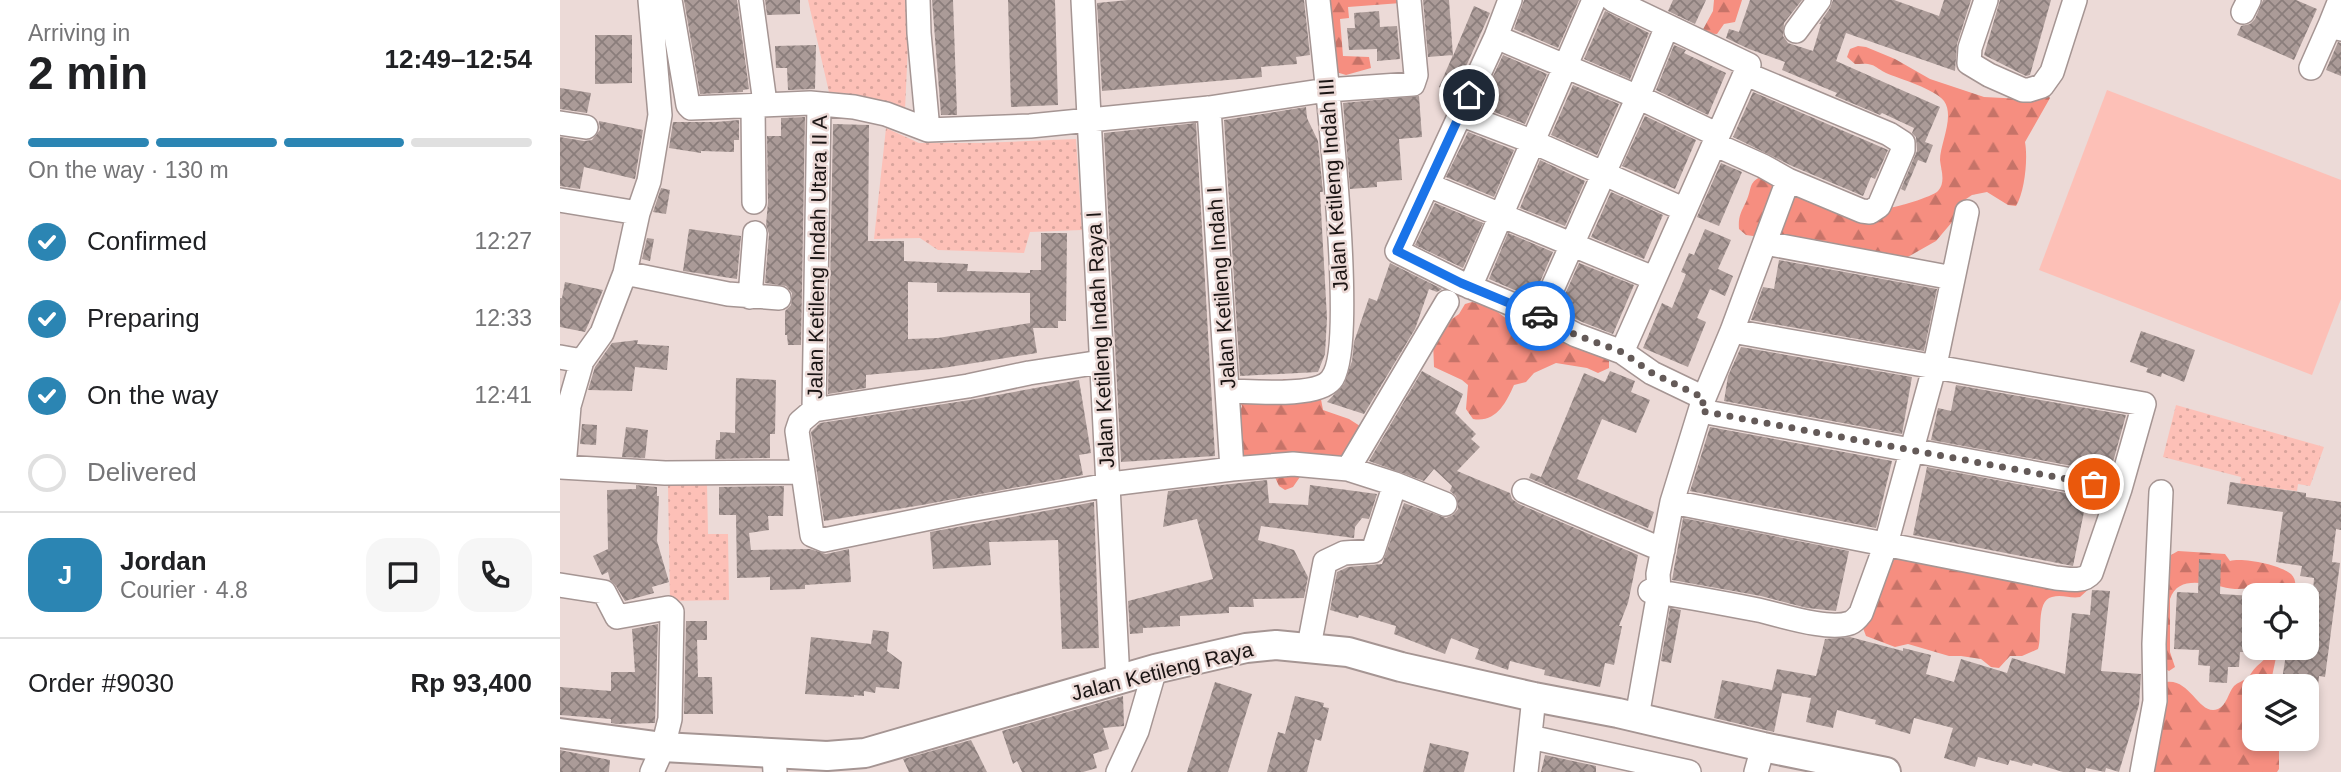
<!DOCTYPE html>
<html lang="en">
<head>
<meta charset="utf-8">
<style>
	:root { --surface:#fff; --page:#f6f6f6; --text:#202124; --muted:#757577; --line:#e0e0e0; --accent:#2b85b3 }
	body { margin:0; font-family:Arial,sans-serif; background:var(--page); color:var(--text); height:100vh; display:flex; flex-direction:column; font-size:26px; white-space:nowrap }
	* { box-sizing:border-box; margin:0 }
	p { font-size:23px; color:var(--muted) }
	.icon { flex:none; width:38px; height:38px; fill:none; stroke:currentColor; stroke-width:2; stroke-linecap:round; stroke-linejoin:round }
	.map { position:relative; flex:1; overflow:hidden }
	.drawer { display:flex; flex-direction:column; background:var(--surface); width:560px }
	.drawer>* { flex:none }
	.buttons { position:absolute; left:1682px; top:583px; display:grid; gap:14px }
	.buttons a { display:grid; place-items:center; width:77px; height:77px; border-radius:14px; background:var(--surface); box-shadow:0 4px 10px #0003; font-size:35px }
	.pin { position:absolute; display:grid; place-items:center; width:60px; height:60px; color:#fff; margin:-30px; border:4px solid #fff; border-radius:50%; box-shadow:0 2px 7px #0007 }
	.courier { position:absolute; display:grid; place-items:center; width:70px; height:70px; margin:-35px; border:5px solid #1a73e8; border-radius:50%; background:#fff; color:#222; box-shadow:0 2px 9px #0007 }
	.head em { font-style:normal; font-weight:700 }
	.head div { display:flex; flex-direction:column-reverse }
	.head { display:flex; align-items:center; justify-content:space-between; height:119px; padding:0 28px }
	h1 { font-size:46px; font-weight:700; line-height:52px }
	.bar { display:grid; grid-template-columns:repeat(4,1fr); gap:10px 7px; align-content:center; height:84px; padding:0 28px }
	.bar i { height:9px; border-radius:5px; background:var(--line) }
	.bar .selected { background:var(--accent) }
	.bar p { grid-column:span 4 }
	.line { display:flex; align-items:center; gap:18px; padding:0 28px; border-top:2px solid var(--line) }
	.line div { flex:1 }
	.round { display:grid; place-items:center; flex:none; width:74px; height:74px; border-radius:21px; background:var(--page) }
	ol { padding:0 28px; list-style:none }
	li { display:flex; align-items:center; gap:21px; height:77px }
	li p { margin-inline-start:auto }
	li .icon { padding:7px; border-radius:50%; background:var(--accent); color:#fff; stroke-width:4 }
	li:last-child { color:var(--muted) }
	li i { width:38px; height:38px; border:4px solid var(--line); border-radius:50% }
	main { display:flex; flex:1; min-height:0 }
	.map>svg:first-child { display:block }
	.grass { fill:url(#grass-dots) }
	.forest { fill:url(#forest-firs) }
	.pitch { fill:#fdc0b7 }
	.building { fill:url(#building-cross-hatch); fill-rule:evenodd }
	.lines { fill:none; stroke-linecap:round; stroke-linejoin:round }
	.minor-casing { stroke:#a59593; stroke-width:26 }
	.major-casing { stroke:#a59593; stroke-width:32 }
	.minor { stroke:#fff; stroke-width:23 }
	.major { stroke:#fff; stroke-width:28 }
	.done { stroke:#645a58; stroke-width:7; stroke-dasharray:0 12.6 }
	.route { stroke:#1a73e8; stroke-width:9 }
	.labels { text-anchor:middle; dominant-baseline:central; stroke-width:5; stroke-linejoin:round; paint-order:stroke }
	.street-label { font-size:21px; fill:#1b1514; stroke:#ecdad7 }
</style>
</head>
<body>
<main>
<section class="drawer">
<div class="head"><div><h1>2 min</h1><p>Arriving in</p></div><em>12:49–12:54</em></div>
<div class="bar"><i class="selected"></i><i class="selected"></i><i class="selected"></i><i></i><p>On the way · 130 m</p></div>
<ol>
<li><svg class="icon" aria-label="check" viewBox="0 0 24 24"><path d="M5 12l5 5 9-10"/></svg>Confirmed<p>12:27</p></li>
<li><svg class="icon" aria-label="check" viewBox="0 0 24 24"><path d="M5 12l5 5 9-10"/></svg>Preparing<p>12:33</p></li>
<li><svg class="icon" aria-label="check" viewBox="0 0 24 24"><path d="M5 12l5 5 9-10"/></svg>On the way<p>12:41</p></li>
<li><i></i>Delivered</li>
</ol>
<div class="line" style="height:126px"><b class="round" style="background:var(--accent);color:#fff">J</b><div><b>Jordan</b><p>Courier · 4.8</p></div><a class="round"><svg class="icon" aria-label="chat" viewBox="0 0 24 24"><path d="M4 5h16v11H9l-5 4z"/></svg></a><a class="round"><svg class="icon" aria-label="phone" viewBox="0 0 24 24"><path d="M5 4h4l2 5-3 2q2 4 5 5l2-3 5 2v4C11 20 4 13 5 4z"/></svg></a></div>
<div class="line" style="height:91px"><div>Order #9030</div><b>Rp 93,400</b></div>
</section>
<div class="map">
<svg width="1781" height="772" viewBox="0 0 1781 772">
	<defs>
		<pattern id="grass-dots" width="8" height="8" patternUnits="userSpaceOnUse" patternTransform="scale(1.75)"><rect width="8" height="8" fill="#fdc0b7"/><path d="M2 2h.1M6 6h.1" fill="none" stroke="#d8a49c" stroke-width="1.8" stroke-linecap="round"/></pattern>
		<pattern id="forest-firs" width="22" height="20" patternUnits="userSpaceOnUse" patternTransform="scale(1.75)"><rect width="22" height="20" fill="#f68e80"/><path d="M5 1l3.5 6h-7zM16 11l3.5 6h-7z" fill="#c67368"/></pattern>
		<pattern id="building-cross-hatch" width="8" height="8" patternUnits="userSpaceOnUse" patternTransform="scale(1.75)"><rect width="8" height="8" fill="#ab9b98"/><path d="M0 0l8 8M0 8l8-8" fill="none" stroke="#8a7d7b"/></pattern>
	</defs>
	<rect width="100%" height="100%" fill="#ecdad7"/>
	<path class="grass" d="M248,0H350L345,110L271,101Z
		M326,128L359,143H420L516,139L522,230L470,232L464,253L378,250L360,238L314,239Z
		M1616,405L1764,447L1750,486L1738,484L1737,491L1680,484L1681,477L1603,457Z
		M147,483L148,534H168L169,600L110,601L108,484Z"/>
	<path class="forest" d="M769,0H841V3L788,7L789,18L780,19L783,56L809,57L811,68L786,75L776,72Z
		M1154,0H1182L1175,22L1164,24L1157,34L1141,33L1153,11Z
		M1298,46L1306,47L1335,59L1370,79L1424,97L1463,99L1485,92L1490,98L1465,142C1468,158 1465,191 1456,206L1448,205L1427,192L1412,195L1406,199L1398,215L1376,241L1346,258L1193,236L1186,235L1179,229C1178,217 1181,212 1186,202C1193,187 1187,182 1205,175L1327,208C1335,208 1372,197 1378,191C1386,182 1381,170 1380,160C1380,144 1395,116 1384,101C1375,89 1340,79 1326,73C1321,71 1316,66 1312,65C1307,63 1300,64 1295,64L1287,57L1290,49Z
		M912,302L928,305L947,319L967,318L1047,357L1049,360V368L1038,373L1027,368L996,363L974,373L966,382L954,385C946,403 936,423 913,419L906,409L908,385L902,380L874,367L873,341L889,321L899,314L905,304Z
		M724,379L736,380L760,394L763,410L789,419L800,426L796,452L742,474L733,487L725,490L719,486L714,475L678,460V418L682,406L680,403Z
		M1618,551L1665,554L1670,561C1682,557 1721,565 1731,574C1737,580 1736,588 1733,595H1713V592C1701,583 1688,590 1675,589C1655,587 1619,571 1610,599V652L1615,667L1609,671L1602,667V570L1611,555Z
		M1321,552L1531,587L1520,597C1511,599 1502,594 1492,597C1475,601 1483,635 1478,649L1462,656H1450L1439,668L1431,667L1421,659L1401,656H1389L1348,644L1335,647L1306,636L1303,628Z
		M1712,648H1718L1710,686H1694V738L1719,739V769L1717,772H1589L1602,683C1630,674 1638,717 1658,709C1667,705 1668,693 1674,686C1677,683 1684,680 1689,678C1694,664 1708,661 1712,648Z"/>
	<path class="pitch" d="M1547,90L1781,180V299L1752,375L1479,270Z"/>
	<path class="building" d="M124,0H177L189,89L183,90V92L140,94Z
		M205,0H240V14L207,15Z
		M372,0H393L397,115H381Z
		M448,0H495L498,105L451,107Z
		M568,0H744L750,55L736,57L737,64L701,67L702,77L542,91L537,3Z
		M863,0H889L893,56L914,6L930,13L894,93L879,87L893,55L868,57Z
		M964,0H1019L998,48L954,29Z
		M1113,0H1146L1135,24L1108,11Z
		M1190,0H1242L1224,23L1223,36L1228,43L1253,51L1261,24H1259L1270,8L1273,0H1334L1379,16L1384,0H1411L1397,44L1395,71L1286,33L1276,61L1380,107L1365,142L1373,145L1366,163L1358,160L1345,191L1341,189L1357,151L1356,137L1352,133L1354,128L1322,113L1320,115L1275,96L1277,93L1222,70L1225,62L1189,49L1166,38L1169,29L1179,32Z
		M1440,0H1491L1470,75L1466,76L1424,55Z
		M1703,0H1736L1757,9L1734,60L1677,35L1681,26L1690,24L1695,19Z
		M819,11L820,27L837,26L840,59L817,61V49L789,50L787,28H795L794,13Z
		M1045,11L1089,33L1070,79L1024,59Z
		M35,35H72V83L35,84Z
		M1778,42L1781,43V76L1766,70Z
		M256,45L255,89L228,90L227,68H216L215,46Z
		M1114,45L1126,50L1124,53L1166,73L1148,115L1096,90Z
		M943,55L987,74L965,124L919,106Z
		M1013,85L1059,104L1037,155L991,135Z
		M0,88L31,93L27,113L0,109Z
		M1193,92L1328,150L1315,179L1311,177L1303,196L1232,166L1173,137Z
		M859,96L862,137L839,139L842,180L817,182V187L790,189L783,103Z
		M746,107L747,118L758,141L763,192H760L767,318L765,354L758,372L680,376L664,120Z
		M1085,116L1136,140L1115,189L1062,166Z
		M245,117L241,345H228L227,335H225V311L231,305L232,293L226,286L205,283L209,234L206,225L208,202L207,136H221V118Z
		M179,120V140H174V152L141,151V153L109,148L113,122H156Z
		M39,121L83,130L75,179L24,167L20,189L0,186V137L24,141L32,140L40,130Z
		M636,123L655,456L561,462L544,133Z
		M273,124L309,125L308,241H344V261L408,264L407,271L470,273V270H481V233H507L506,321H498V328H473L477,353L383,368L306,375V388L268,394ZM348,282L377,283V292L470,293V323L378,338L348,339Z
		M908,132L954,150L934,197L886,177Z
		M980,160L1025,181L1005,226L960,208Z
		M1161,163L1182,172L1159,226L1137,217Z
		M101,188L110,190L106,214L93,212Z
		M1051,192L1103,215L1084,259L1031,237Z
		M875,203L923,223L903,268L855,245Z
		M129,229L181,236L177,279L123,271Z
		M1145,229L1171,240L1158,269L1173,276L1165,296L1150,289L1137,318L1146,322L1128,367L1083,348L1102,303L1112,308L1126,274L1121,272L1129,253L1134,255Z
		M948,233L993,252L973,298L929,279Z
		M87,238L94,239L90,261L82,259Z
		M1219,260L1377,289L1364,351L1191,320L1203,287L1214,289Z
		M830,263L882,289L877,292L869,289L855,329L804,414L767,402L784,384L792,361L794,342L809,298L817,301Z
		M1019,263L1074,285L1053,334L1022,322L998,310Z
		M5,282L43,290L25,332L0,327V298H2Z
		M1581,331L1635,350L1624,382L1602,373L1601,377L1586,372L1588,368L1570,362Z
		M78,340L77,344L109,346L107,370L75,367L72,391L28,390L35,367L52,343Z
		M1181,347L1352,377L1342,434L1164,401L1168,376Z
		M862,371L903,394L895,413L916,434L911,439L920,447L897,471L950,493L952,499L959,504L1078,555L1068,603L1059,626H1062L1054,665L1045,663L1040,687L984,675L985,670L950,661L948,670L931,664L915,659L919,649L891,638L885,654L834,634L836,626L799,615L798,618L770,610L777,572L788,567L822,564L844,503L886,518L893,515L898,509L896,496L890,491L892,486L874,469L864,481L809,461Z
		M1050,371L1075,381L1071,392L1090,400L1076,433L1042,419L1017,479L1094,512L1088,528L969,478L971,473L981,477L1024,373L1045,382Z
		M176,378L216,380L215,434H210V458L155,459L156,440H160V432L175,433Z
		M519,380L531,453L519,455L523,475L362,505L264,521L251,432L260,423L410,400Z
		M1396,385L1566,415L1550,473L1371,440L1378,408L1391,411Z
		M22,424L37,425L36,445L20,444Z
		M66,427L88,430L85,458L62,457Z
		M1150,427L1332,461L1316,528L1130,491Z
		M1367,467L1527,497L1513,566L1353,535Z
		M707,480L709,503L748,505L750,485L817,494L809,519L802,518L795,527L794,538L701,526L698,540L734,550L748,577L744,598L693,599L694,607H669V613L620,616V626L583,628V633L570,634L568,601L653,579L637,519L603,527L608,491Z
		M1670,482L1746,493V497L1781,502V530L1776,529L1772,562L1780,563L1765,677L1759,676L1758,686H1721L1727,648H1746V622L1755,623L1759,592L1753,591L1754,578L1740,576L1742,566L1716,562L1723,512L1667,504Z
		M76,485L97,487V496H99L97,541L109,582L92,587L94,593L65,601L56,586L50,580L48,572L42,575L33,556L48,549L47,490L76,489Z
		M224,486L223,516H208L209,530L189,533L191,550L250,549L266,554L289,549L291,582L245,585V589L210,590V577L177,578L176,515H159V487Z
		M534,502L539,648L502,649L498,540L429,542L431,565L373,569L370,532Z
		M1123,518L1289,551L1276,611L1247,608L1201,596L1112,580Z
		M1639,559L1661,560L1660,594L1694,596V652H1680L1679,667H1668L1667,683L1649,682L1650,666L1638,665L1639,650L1614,649L1617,592L1638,593Z
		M1532,590L1550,591L1541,671L1581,674L1579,705L1559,772L1546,768L1545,772L1526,768L1525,772H1503L1473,763L1472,766L1450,760L1448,765L1418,757L1415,767L1384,758L1393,728L1354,718L1350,734L1315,724L1316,720L1277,710L1273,728L1246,722L1251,698L1222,693L1214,732L1154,718L1162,680L1212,690L1217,669L1256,676L1265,639L1290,637L1343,651V648L1371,655L1366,674L1394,682L1401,659L1447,673L1452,658L1505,674L1512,613L1530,615Z
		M1110,608L1121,610L1111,663L1101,661Z
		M126,621H147V640H137L138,677H152L153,714H124Z
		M98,624L95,723L56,724L51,723V719L0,715V687L51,691V672H75L72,629Z
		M313,630L329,632L327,651L342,662L339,689L316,687L315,693L304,691V696L294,695V697L245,694L251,637L311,644Z
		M655,682L692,694L668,772H627Z
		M563,696L564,726L543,728L549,749L533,754L537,768L523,772H462L457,761L453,764L442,731Z
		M735,696L764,703L763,707L769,708L761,741L755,739L747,772H707L718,732L725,734Z
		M411,740L427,772H349L343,759Z
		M870,743L909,752L904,772H863Z
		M0,750L50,760L49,772H0Z
		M985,755L1036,766V772H981Z"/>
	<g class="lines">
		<defs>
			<path id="minor" d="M110,0L128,105L131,108L250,103L294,107L326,114L368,130L470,126L649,108L767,90L853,84L856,75L849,0
				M191,0L205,103
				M358,0L359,33L368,130
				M523,0L558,680
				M950,0L936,37L837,251L901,283L980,316L1016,335L1062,352L1092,373L1144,398
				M1053,0L1189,65L1062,352
				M1426,0L1410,48L1409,63L1429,75L1463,90H1469L1482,86L1492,72L1515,0
				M1780,0L1770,25L1781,29
				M1683,12L1689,0
				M1236,31L1259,0
				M936,37L1078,97L1158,135
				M1751,68L1770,25
				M1186,74L1329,134L1343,143V150L1319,206L1310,212L1302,211L1228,180
				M193,106L194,202
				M649,108L672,469
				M900,114L971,141L1123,209
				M0,123L26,127
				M868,185L1093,278
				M0,200L78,213
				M1205,243L1393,278
				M65,273L168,294L219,298
				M910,287L1034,0
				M190,297L195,233
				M980,316L1078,97L1107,26
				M0,357L22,361
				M541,362L469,373L408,386L254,410L240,422L237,431L252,535L264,540L404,511L559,483L672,469L733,464L788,469L835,484L885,504
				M667,391C690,391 756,398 771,380C799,348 764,57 758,0
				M254,410L259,104
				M1141,411L1560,489
				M0,467L105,473L242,472
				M4,467L9,406L22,361L42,333L65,273L78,213L89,181L100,115L90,0
				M788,469L887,302
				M964,491L1103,550
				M1112,502L1496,578C1508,579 1523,583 1531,573L1560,489L1584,404L1172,331
				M0,585L44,592L57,617L108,608L112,612L110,719L103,747L92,772
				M1090,591C1126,596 1162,603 1198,610C1221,615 1268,631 1290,623C1295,621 1298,617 1301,613L1326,544L1375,365L1407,212
				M749,646L765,562L784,553L813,551L835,484
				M1077,717L1099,592L1098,574L1112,502L1144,398L1172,331L1228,180L1203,166L1154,144
				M970,737L1129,772
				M214,754L215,772
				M558,772L577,731L595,669
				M966,772L974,697
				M1196,772L1203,747
				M1582,772L1595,701L1594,644L1601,492"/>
			<path id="major" d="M0,733L103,747L267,756L305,753L595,669L686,648L716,645L788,652L841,667L974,697L1058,713L1203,747L1326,772"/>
		</defs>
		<use href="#minor" class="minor-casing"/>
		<use href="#major" class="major-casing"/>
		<use href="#minor" class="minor"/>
		<use href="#major" class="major"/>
	</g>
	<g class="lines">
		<path class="done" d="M980,316L1016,335L1062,352L1092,373L1144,398L1141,411L1534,484"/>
		<path class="route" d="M909,95L837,251L901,283L980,316"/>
	</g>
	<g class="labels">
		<g class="street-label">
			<text transform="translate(773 185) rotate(-94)">Jalan Ketileng Indah III</text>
			<text transform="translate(257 257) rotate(-89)">Jalan Ketileng Indah Utara II A</text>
			<text transform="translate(661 288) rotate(-94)">Jalan Ketileng Indah I</text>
			<text transform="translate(540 340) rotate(-93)">Jalan Ketileng Indah Raya I</text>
			<text transform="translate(602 671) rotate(-14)">Jalan Ketileng Raya</text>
		</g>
	</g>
</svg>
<div class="buttons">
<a><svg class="icon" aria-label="locate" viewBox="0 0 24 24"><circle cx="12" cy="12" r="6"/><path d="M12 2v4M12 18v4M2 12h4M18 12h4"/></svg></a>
<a><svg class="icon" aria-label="layers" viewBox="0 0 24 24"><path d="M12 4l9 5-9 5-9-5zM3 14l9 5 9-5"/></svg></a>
</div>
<div class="pin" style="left:1534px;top:484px;background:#ea580c"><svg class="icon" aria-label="bag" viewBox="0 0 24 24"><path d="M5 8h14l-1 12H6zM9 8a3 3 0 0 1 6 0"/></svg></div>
<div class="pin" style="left:909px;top:95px;background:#1f2937"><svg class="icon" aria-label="home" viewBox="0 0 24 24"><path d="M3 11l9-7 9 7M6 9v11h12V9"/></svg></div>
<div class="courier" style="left:980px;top:316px"><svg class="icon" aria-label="car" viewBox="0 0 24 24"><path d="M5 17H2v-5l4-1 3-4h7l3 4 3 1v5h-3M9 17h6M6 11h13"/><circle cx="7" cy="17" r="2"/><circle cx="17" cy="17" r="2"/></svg></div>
</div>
</main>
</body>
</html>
